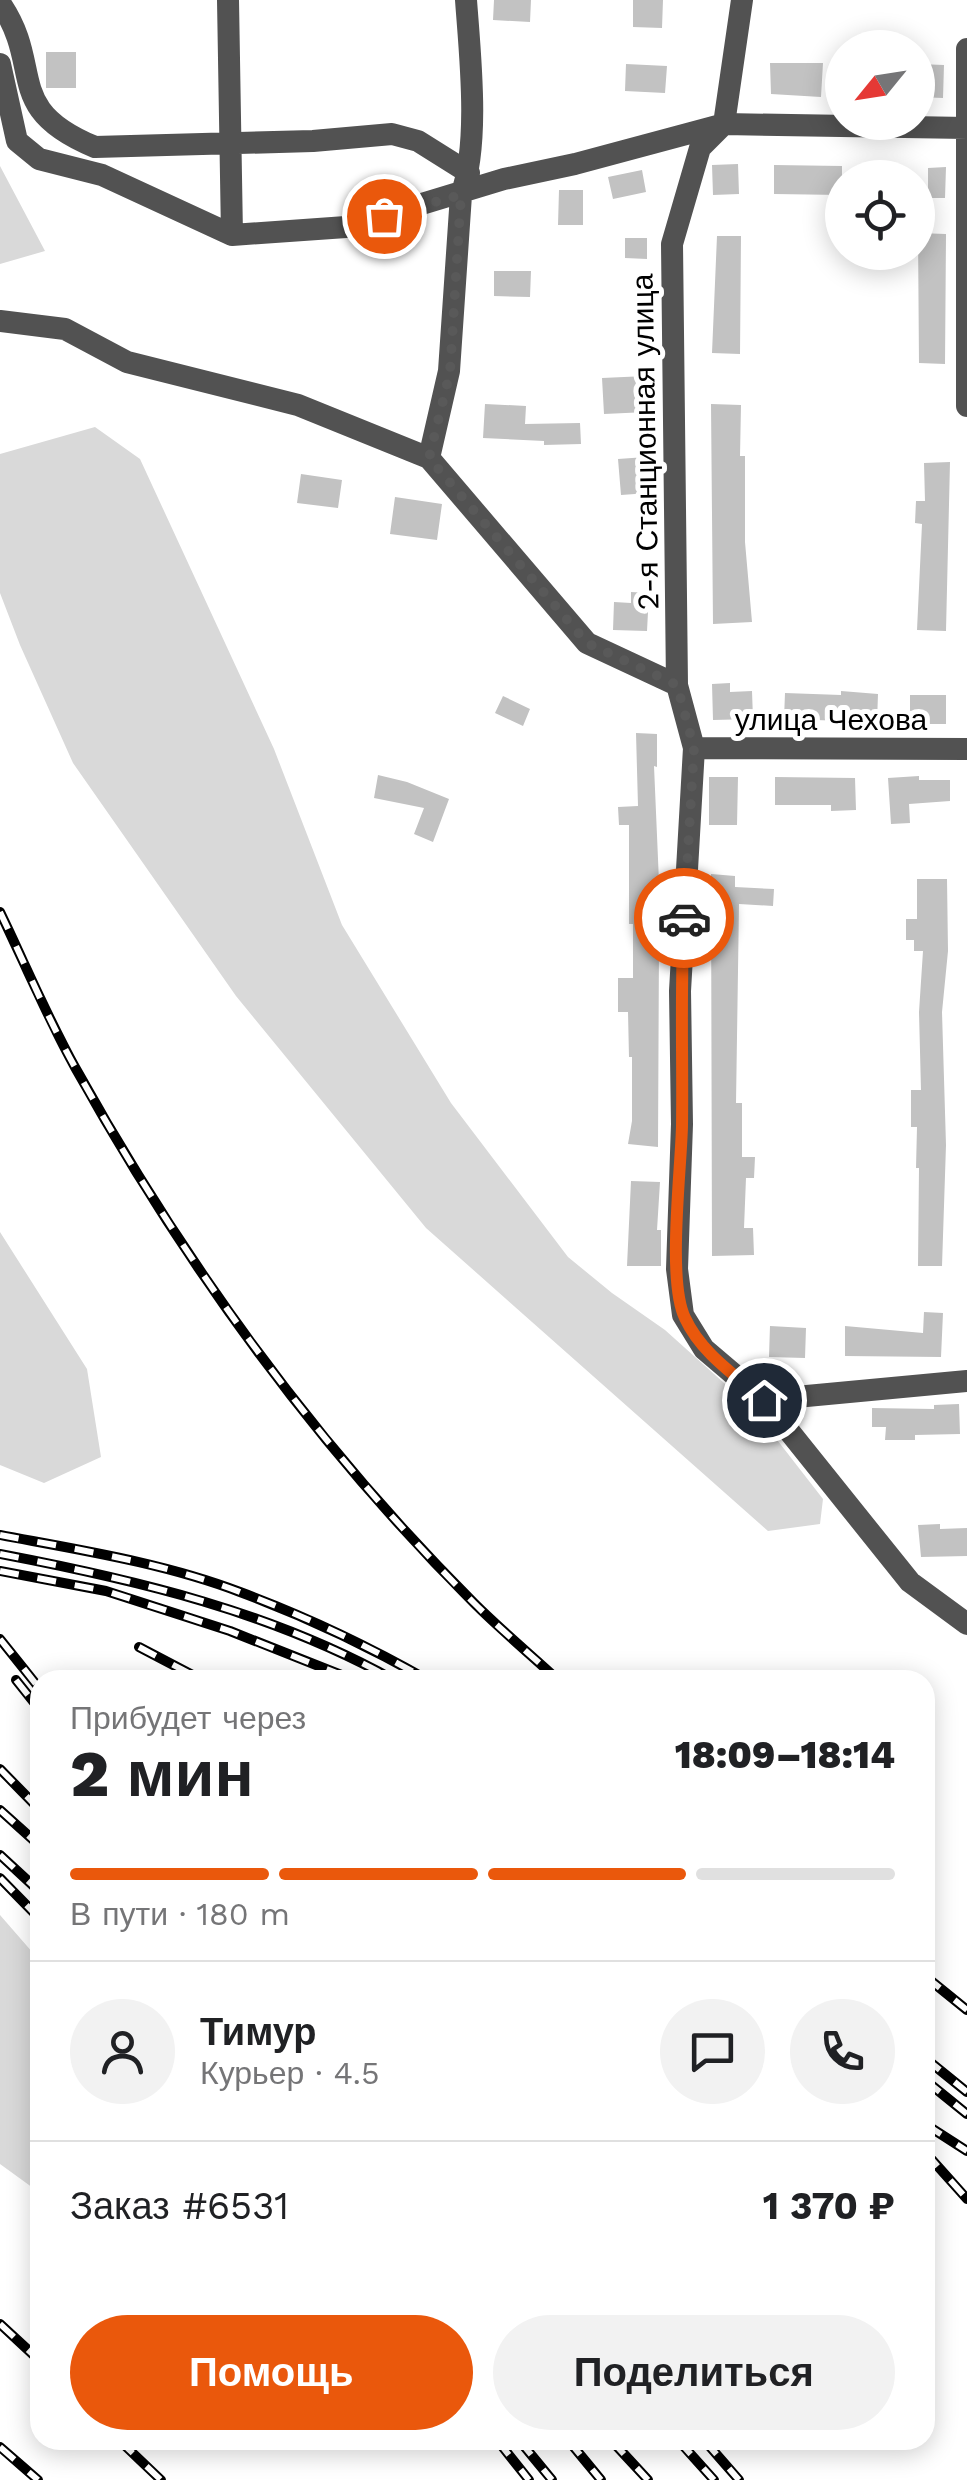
<!DOCTYPE html>
<html lang="ru">
<head>
<meta charset="utf-8">
<style>
	:root { --surface:#fff; --page:#f2f2f2; --text:#202124; --muted:#757577; --line:#e0e0e0; --accent:#ea580c }
	body { margin:0; font-family:"Work Sans",sans-serif; background:var(--page); color:var(--text); height:100vh; display:flex; flex-direction:column; font-size:38px; white-space:nowrap }
	* { box-sizing:border-box; margin:0 }
	p { font-size:32px; color:var(--muted) }
	.icon { flex:none; width:55px; height:55px; fill:none; stroke:currentColor; stroke-width:2; stroke-linecap:round; stroke-linejoin:round }
	.map { position:relative; flex:1; overflow:hidden }
	.details { position:absolute; left:30px; top:1670px; width:905px; height:780px; display:flex; flex-direction:column; background:var(--surface); border-radius:30px; box-shadow:0 5px 25px #0003 }
	.details>* { flex:none }
	.needle { width:65px; rotate:240deg }
	.controls { position:absolute; left:825px; top:30px; display:grid; gap:20px }
	.controls a { display:grid; place-items:center; width:110px; height:110px; border-radius:50%; background:var(--surface); box-shadow:0 5px 25px #0003; font-size:50px }
	.pin { position:absolute; display:grid; place-items:center; width:85px; height:85px; color:#fff; margin:-42px; border:5px solid #fff; border-radius:50%; box-shadow:0 2px 10px #0007 }
	.courier { position:absolute; display:grid; place-items:center; width:100px; height:100px; margin:-50px; border:8px solid #ea580c; border-radius:50%; background:#fff; color:#222; box-shadow:0 2px 12px #0007 }
	.overview em { font-style:normal; font-weight:800 }
	.overview div { display:flex; flex-direction:column-reverse }
	.overview { display:flex; align-items:center; justify-content:space-between; height:170px; padding:0 40px }
	h1 { font-size:65px; font-weight:800; line-height:75px }
	.bar { display:grid; grid-template-columns:repeat(4,1fr); gap:15px 10px; align-content:center; height:120px; padding:0 40px }
	.bar i { height:12px; border-radius:8px; background:var(--line) }
	.bar .on { background:var(--accent) }
	.bar p { grid-column:span 4 }
	.line { display:flex; align-items:center; gap:25px; padding:0 40px; border-top:2px solid var(--line) }
	.line div { flex:1 }
	.round { display:grid; place-items:center; flex:none; width:105px; height:105px; border-radius:52px; background:var(--page) }
	.action { display:flex; gap:20px; margin-top:auto; padding:20px 40px }
	.action a { flex:1; height:115px; border-radius:60px; background:var(--accent); color:#fff; font-size:40px; font-weight:800; line-height:115px; text-align:center }
	.action a+a { background:var(--page); color:var(--text) }
	.map>svg:first-child { display:block }
	.green { fill:#d9d9d9 }
	.building { fill:#c2c2c2 }
	.lines { fill:none; stroke-linecap:round; stroke-linejoin:round }
	.minor { stroke:#525252; stroke-width:22 }
	.rail-casing { stroke:#000; stroke-width:10 }
	.rail { stroke:#fff; stroke-width:6; stroke-dasharray:19; stroke-linecap:butt }
	.done { stroke:#595959; stroke-width:10; stroke-dasharray:0 18 }
	.route { stroke:#ea580c; stroke-width:12 }
	.labels { text-anchor:middle; dominant-baseline:central; stroke-width:10; stroke-linejoin:round; paint-order:stroke }
	.street-label { font-size:30px; fill:#000; stroke:#fff }
</style>
</head>
<body>
<div class="map">
<svg width="967" height="2480" viewBox="0 0 967 2480">
	<rect width="100%" height="100%" fill="#fff"/>
	<path class="green" d="M0,166L45,251L0,264Z
		M95,427L140,459L274,749L342,925L451,1103L568,1257L612,1293L665,1330L753,1409L823,1499L820,1524L768,1531L426,1228L236,996L73,763L20,645L0,593V454Z
		M0,1232L87,1369L101,1457L44,1483L0,1465Z
		M0,1915L40,1961V2193L0,2164Z"/>
	<path class="building" d="M494,0H531L530,22L493,20Z
		M633,0H663L662,28L633,27Z
		M46,52H76V88H46Z
		M770,63H823L821,97L771,94Z
		M626,64L667,66L665,93L625,91Z
		M918,64L944,65L943,98L918,97Z
		M738,164L739,194L713,195L712,165Z
		M774,165L842,166V195L774,194Z
		M946,167L945,198H928V168Z
		M642,170L646,192L613,199L608,177Z
		M559,190H583V225H558Z
		M918,233L946,234L945,364L919,363Z
		M717,236H741L740,354L712,353Z
		M625,238H647V259L625,258Z
		M494,271H531L530,297L494,296Z
		M646,376L647,412L604,414L602,378Z
		M485,404L526,406L525,424L580,423L581,444L544,445V441L483,438Z
		M711,404L741,405L740,456H745V542L752,622L713,624Z
		M646,457L649,493L621,495L618,459Z
		M950,462L946,631L917,630L922,524L915,523L916,501H925L924,463Z
		M301,474L342,480L338,508L297,503Z
		M395,497L442,504L437,540L390,534Z
		M631,592L649,593L647,631L613,630L614,602L631,603Z
		M730,683V692L752,691L753,719L713,720L712,684Z
		M841,691L878,694L877,722L784,719L785,693L841,695Z
		M910,695H946V724H910Z
		M503,696L530,709L523,726L495,713Z
		M636,733L657,734V767L654,766L659,882L656,942H659L658,1147L628,1144L632,1121V1057H629L628,1012H618V978H633V924H629V825H619L618,807L638,806Z
		M378,775L407,782L449,799L433,842L414,834L424,808L374,798Z
		M919,776V780H950V801L909,804L910,823L891,824L888,778Z
		M709,777H738L737,825H709Z
		M775,777L855,778L856,810L831,811V805H775Z
		M711,874L735,876V887L774,889L773,906L739,904L736,1103H742V1157H755L754,1178H746L744,1228H753L754,1255L712,1256Z
		M917,879H947L948,951L942,1012L946,1145L942,1266H918L919,1168H916L917,1127H911V1090H921L919,1012L923,951H914V940H906V919H917Z
		M631,1181L660,1182L657,1230H661V1266H627Z
		M924,1312L943,1313L941,1357L845,1356V1326L923,1333Z
		M770,1326L806,1328L805,1358L769,1357Z
		M959,1404L960,1434L915,1435V1440H885L886,1427H872V1408L934,1409V1405Z
		M940,1524V1529L967,1528V1556L921,1557L918,1525Z"/>
	<g class="lines">
		<path class="minor" d="M228,0L232,235
			M742,0L724,124L700,148L672,244L677,685L694,748L680,991L682,1124L677,1269L683,1315L704,1349L764,1400L910,1582L967,1624
			M0,3C45,68 1,108 95,147L313,141L392,134L418,141L469,173
			M967,49V406
			M0,64L17,141L39,159L102,175L232,235L346,227L504,179L575,164L724,124L967,128
			M0,321L65,329L127,362L298,405L429,458L587,643L677,685
			M429,458L449,371L461,195C480,144 470,55 466,0
			M694,748L967,749
			M764,1400L967,1381"/>
		<defs>
			<path id="rail" d="M0,912C25,964 48,1019 76,1069C184,1263 317,1446 474,1603C501,1630 530,1654 558,1680
				M0,1535C80,1550 164,1563 240,1592C305,1616 368,1646 428,1680
				M0,1554C137,1580 272,1612 394,1680
				M0,1571L106,1591L230,1631L354,1680
				M0,1639L40,1689
				M139,1647L202,1680
				M16,1680L40,1710
				M0,1769L40,1810
				M0,1810L40,1846
				M0,1855L40,1892
				M0,1878L40,1919
				M925,1976L967,2010
				M925,2058L967,2092
				M925,2080L967,2114
				M925,2124L967,2151
				M925,2152L967,2199
				M0,2324L40,2361
				M119,2440L161,2480
				M497,2440L529,2480
				M519,2440L552,2480
				M568,2440L601,2480
				M611,2440L648,2480
				M678,2440L714,2480
				M704,2440L739,2480
				M0,2447L38,2480"/>
		</defs>
		<use href="#rail" class="rail-casing"/>
		<use href="#rail" class="rail"/>
	</g>
	<g class="lines">
		<path class="done" d="M384,216L461,195L450,372L429,458L587,643L677,685L694,748L684,918"/>
		<path class="route" d="M684,918C680,988 683,1057 682,1126C681,1171 667,1281 685,1318C701,1353 735,1375 764,1400"/>
	</g>
	<g class="labels">
		<g class="street-label">
			<text transform="translate(645 442) rotate(-91)">2-я Станционная улица</text>
			<text x="831" y="719">улица Чехова</text>
		</g>
	</g>
</svg>
<div class="controls">
<a><svg class="needle" viewBox="-14 -14 28 28"><path d="M0-13l5 13h-10z" fill="#e53935"/><path d="M0 13l5-13h-10z" fill="#757577"/></svg></a>
<a><svg class="icon" aria-label="locate" viewBox="0 0 24 24"><circle cx="12" cy="12" r="6"/><path d="M12 2v4M12 18v4M2 12h4M18 12h4"/></svg></a>
</div>
<div class="pin" style="left:384px;top:216px;background:#ea580c"><svg class="icon" aria-label="bag" viewBox="0 0 24 24"><path d="M5 8h14l-1 12H6zM9 8a3 3 0 0 1 6 0"/></svg></div>
<div class="pin" style="left:764px;top:1400px;background:#1f2937"><svg class="icon" aria-label="home" viewBox="0 0 24 24"><path d="M3 11l9-7 9 7M6 9v11h12V9"/></svg></div>
<div class="courier" style="left:684px;top:918px"><svg class="icon" aria-label="car" viewBox="0 0 24 24"><path d="M5 17H2v-5l4-1 3-4h7l3 4 3 1v5h-3M9 17h6M6 11h13"/><circle cx="7" cy="17" r="2"/><circle cx="17" cy="17" r="2"/></svg></div>
<section class="details">
<div class="overview"><div><h1>2 мин</h1><p>Прибудет через</p></div><em>18:09–18:14</em></div>
<div class="bar"><i class="on"></i><i class="on"></i><i class="on"></i><i></i><p>В пути · 180 m</p></div>
<div class="line" style="height:180px"><a class="round"><svg class="icon" aria-label="person" viewBox="0 0 24 24"><circle cx="12" cy="8" r="4"/><path d="M4 21q1-7 8-7t8 7"/></svg></a><div><b>Тимур</b><p>Курьер · 4.5</p></div><a class="round"><svg class="icon" aria-label="chat" viewBox="0 0 24 24"><path d="M4 5h16v11H9l-5 4z"/></svg></a><a class="round"><svg class="icon" aria-label="phone" viewBox="0 0 24 24"><path d="M5 4h4l2 5-3 2q2 4 5 5l2-3 5 2v4C11 20 4 13 5 4z"/></svg></a></div>
<div class="line" style="height:130px"><div>Заказ #6531</div><b>1 370 ₽</b></div>
<div class="action"><a>Помощь</a><a>Поделиться</a></div>
</section>
</div>
</body>
</html>
